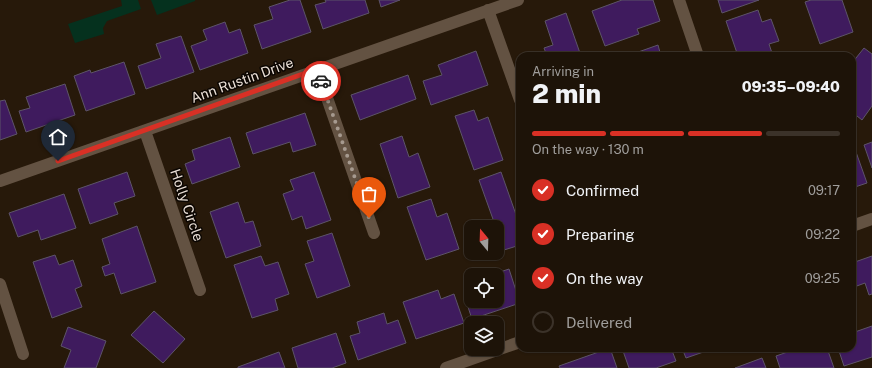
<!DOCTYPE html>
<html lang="en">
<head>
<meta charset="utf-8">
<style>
	:root { --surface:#1d1308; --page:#251c12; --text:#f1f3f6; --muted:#a09e9c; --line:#3b3229; --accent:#d93025 }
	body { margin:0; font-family:"Public Sans",sans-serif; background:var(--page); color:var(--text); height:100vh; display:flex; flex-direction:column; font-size:15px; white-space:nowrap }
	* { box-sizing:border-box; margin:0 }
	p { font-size:13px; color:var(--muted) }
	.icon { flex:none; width:22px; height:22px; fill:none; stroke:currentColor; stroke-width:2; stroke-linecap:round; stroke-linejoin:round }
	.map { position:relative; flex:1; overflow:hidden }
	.details { position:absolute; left:516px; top:52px; width:340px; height:300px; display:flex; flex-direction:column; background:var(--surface); border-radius:12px; box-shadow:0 1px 3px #0004,0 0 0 1px var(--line) }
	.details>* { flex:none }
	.needle { width:26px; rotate:341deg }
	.tools { position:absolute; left:464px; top:220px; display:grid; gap:8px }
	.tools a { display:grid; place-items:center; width:40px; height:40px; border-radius:8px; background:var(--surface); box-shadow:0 1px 3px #0004,0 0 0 1px var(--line); font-size:20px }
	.pin { position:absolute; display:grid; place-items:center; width:34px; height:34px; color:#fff; margin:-41px -17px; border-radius:50% 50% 50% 0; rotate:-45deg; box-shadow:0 0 4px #0007 }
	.pin .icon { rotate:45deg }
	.courier { position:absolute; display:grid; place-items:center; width:40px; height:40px; margin:-20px; border:3px solid #d93025; border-radius:50%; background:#fff; color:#222; box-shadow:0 1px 5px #0007 }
	.headline em { font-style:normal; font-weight:800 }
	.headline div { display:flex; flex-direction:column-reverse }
	.headline { display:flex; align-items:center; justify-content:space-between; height:68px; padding:0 16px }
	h1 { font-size:26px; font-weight:800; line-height:30px }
	.bar { display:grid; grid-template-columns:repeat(4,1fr); gap:6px 4px; align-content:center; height:48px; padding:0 16px }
	.bar i { height:5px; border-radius:3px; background:var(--line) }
	.bar .selected { background:var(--accent) }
	.bar p { grid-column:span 4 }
	ol { padding:0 16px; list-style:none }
	li { display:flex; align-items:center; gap:12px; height:44px }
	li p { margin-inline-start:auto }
	li .icon { padding:4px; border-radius:50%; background:var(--accent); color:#fff; stroke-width:4 }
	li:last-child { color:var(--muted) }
	li i { width:22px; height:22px; border:2px solid var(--line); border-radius:50% }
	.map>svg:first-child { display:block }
	.green { fill:#05311e }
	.building { fill:#3f1b5e; stroke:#5d5468 }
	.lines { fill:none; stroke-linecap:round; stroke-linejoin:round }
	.minor { stroke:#635242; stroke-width:12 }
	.done { stroke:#a69a8f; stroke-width:4; stroke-dasharray:0 7.2 }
	.route { stroke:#d93025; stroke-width:5 }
	.labels { text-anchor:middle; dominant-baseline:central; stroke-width:3; stroke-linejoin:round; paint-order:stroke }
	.street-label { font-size:14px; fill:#eadfd6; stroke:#0b0602 }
</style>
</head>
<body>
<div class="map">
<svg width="872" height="368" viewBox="0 0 872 368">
	<rect width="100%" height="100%" fill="#27190a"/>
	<path class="green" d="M121,0H138L141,9L107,21L103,28L104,34L75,43L68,24L122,6Z
		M151,0H195V1L157,15Z"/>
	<path class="building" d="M290,0H300L311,32L262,49L254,25L273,19L269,7Z
		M325,0H365L369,13L323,29L315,5L326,2Z
		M379,0H400L381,7Z
		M622,0H653L660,21L637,29L639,34L605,46L592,11Z
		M718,0H759L722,13Z
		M811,0H842L853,32L820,44L805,2Z
		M758,10L762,22L771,19L779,41L769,44L773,56H738L726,21Z
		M566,13L581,56H547L544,48L553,45L545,21Z
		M225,22L229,33L240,29L248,53L200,70L191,46L207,40L203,30Z
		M181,36L194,72L146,89L138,66L161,58L156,44Z
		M658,45L661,56H627Z
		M864,48L872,54V106L862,120L852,112V63Z
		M476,51L488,85L431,105L423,81L442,75L438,65Z
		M124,62L135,94L86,111L74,76L90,70L91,73Z
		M408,75L416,99L360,120L351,95Z
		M65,84L75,115L26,132L19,111L30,108L26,97Z
		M5,100L17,134L0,140V101Z
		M474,110L478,121L488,117L503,160L474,170L455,116Z
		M305,113L316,145L293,152L290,142L253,154L246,133Z
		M402,136L409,157L418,153L430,187L398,198L380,144Z
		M230,137L240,167L192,184L185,164L195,160L192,150Z
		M872,142V168L864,145Z
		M856,152L867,183L852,188V153Z
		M127,172L135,196L114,203L118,214L90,224L78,189Z
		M314,172L331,220L306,229L302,216L292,220L283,194L294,190L290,180Z
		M501,172L520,226V245L504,250L479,180Z
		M64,194L76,228L41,240L38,230L18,237L9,213Z
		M431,199L437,217L447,213L459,249L426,260L407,207Z
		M238,202L245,223L253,221L261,246L226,258L210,212Z
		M137,226L156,282L121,294L114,273L105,276L102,267L110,264L102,239Z
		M332,233L350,286L317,298L305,264L314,261L307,241Z
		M55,255L59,265L73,260L82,286L75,289L82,307L52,318L33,262Z
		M261,256L265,266L278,262L289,294L275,299L278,310L252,318L234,265Z
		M872,256V294L869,295L865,283L854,287L852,280V263Z
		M509,269L520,303L472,319L464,295L471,292V301H497V275H491Z
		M438,290L441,299L454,294L464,323L416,339L403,302Z
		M154,311L185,339L163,363L131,335Z
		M384,313L387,324L398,320L406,343L358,360L350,336L360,333L357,322Z
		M872,326V357L844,366L838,348H852V333Z
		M68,327L106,341L96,368H64L71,350L61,346Z
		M336,333L346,363L332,368H298L292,348Z
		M610,348L617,368H560L559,366Z
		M622,348H671L676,361L656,368H629Z
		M682,348H715L686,358Z
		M799,348H827L834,368H780L776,356Z
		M279,352L285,368H238V367Z
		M762,358L766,368H735Z"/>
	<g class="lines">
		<path class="minor" d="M679,0L698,56
			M488,10L520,100
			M317,69L374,233
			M145,131L200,290
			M0,181L518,0
			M852,226L872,219
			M0,284L23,354
			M446,368L520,342"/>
	</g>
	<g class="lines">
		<path class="done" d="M321,81L369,218"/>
		<path class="route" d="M58,161L317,69L321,81"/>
	</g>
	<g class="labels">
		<g class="street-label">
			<text transform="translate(242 80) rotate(-20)">Ann Rustin Drive</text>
			<text transform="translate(187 205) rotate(71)">Holly Circle</text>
		</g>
	</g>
</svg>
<div class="tools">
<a><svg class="needle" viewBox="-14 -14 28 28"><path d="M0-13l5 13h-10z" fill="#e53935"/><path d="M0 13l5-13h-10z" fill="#a09e9c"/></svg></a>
<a><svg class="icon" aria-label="locate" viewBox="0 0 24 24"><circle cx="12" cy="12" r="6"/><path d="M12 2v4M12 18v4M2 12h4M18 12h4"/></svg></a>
<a><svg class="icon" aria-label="layers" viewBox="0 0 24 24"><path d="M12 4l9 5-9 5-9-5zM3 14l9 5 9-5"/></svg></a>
</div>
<div class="pin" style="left:369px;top:218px;background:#ea580c"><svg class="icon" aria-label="bag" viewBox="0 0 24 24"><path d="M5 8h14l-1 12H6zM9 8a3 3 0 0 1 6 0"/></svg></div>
<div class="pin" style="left:58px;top:161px;background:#1f2937"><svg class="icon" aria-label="home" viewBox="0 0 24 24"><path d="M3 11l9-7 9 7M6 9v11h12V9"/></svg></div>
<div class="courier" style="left:321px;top:81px"><svg class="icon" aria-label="car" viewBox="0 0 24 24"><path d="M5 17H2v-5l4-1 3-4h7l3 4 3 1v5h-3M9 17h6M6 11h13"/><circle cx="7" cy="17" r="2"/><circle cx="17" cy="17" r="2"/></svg></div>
<section class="details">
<div class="headline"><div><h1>2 min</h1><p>Arriving in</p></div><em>09:35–09:40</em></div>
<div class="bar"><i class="selected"></i><i class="selected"></i><i class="selected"></i><i></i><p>On the way · 130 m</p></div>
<ol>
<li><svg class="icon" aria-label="check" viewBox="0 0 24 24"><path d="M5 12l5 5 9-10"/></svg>Confirmed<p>09:17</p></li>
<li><svg class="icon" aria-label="check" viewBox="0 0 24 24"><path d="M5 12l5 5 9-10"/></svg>Preparing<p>09:22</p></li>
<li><svg class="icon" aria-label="check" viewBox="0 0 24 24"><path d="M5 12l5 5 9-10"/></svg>On the way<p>09:25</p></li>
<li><i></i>Delivered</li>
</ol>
</section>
</div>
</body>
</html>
